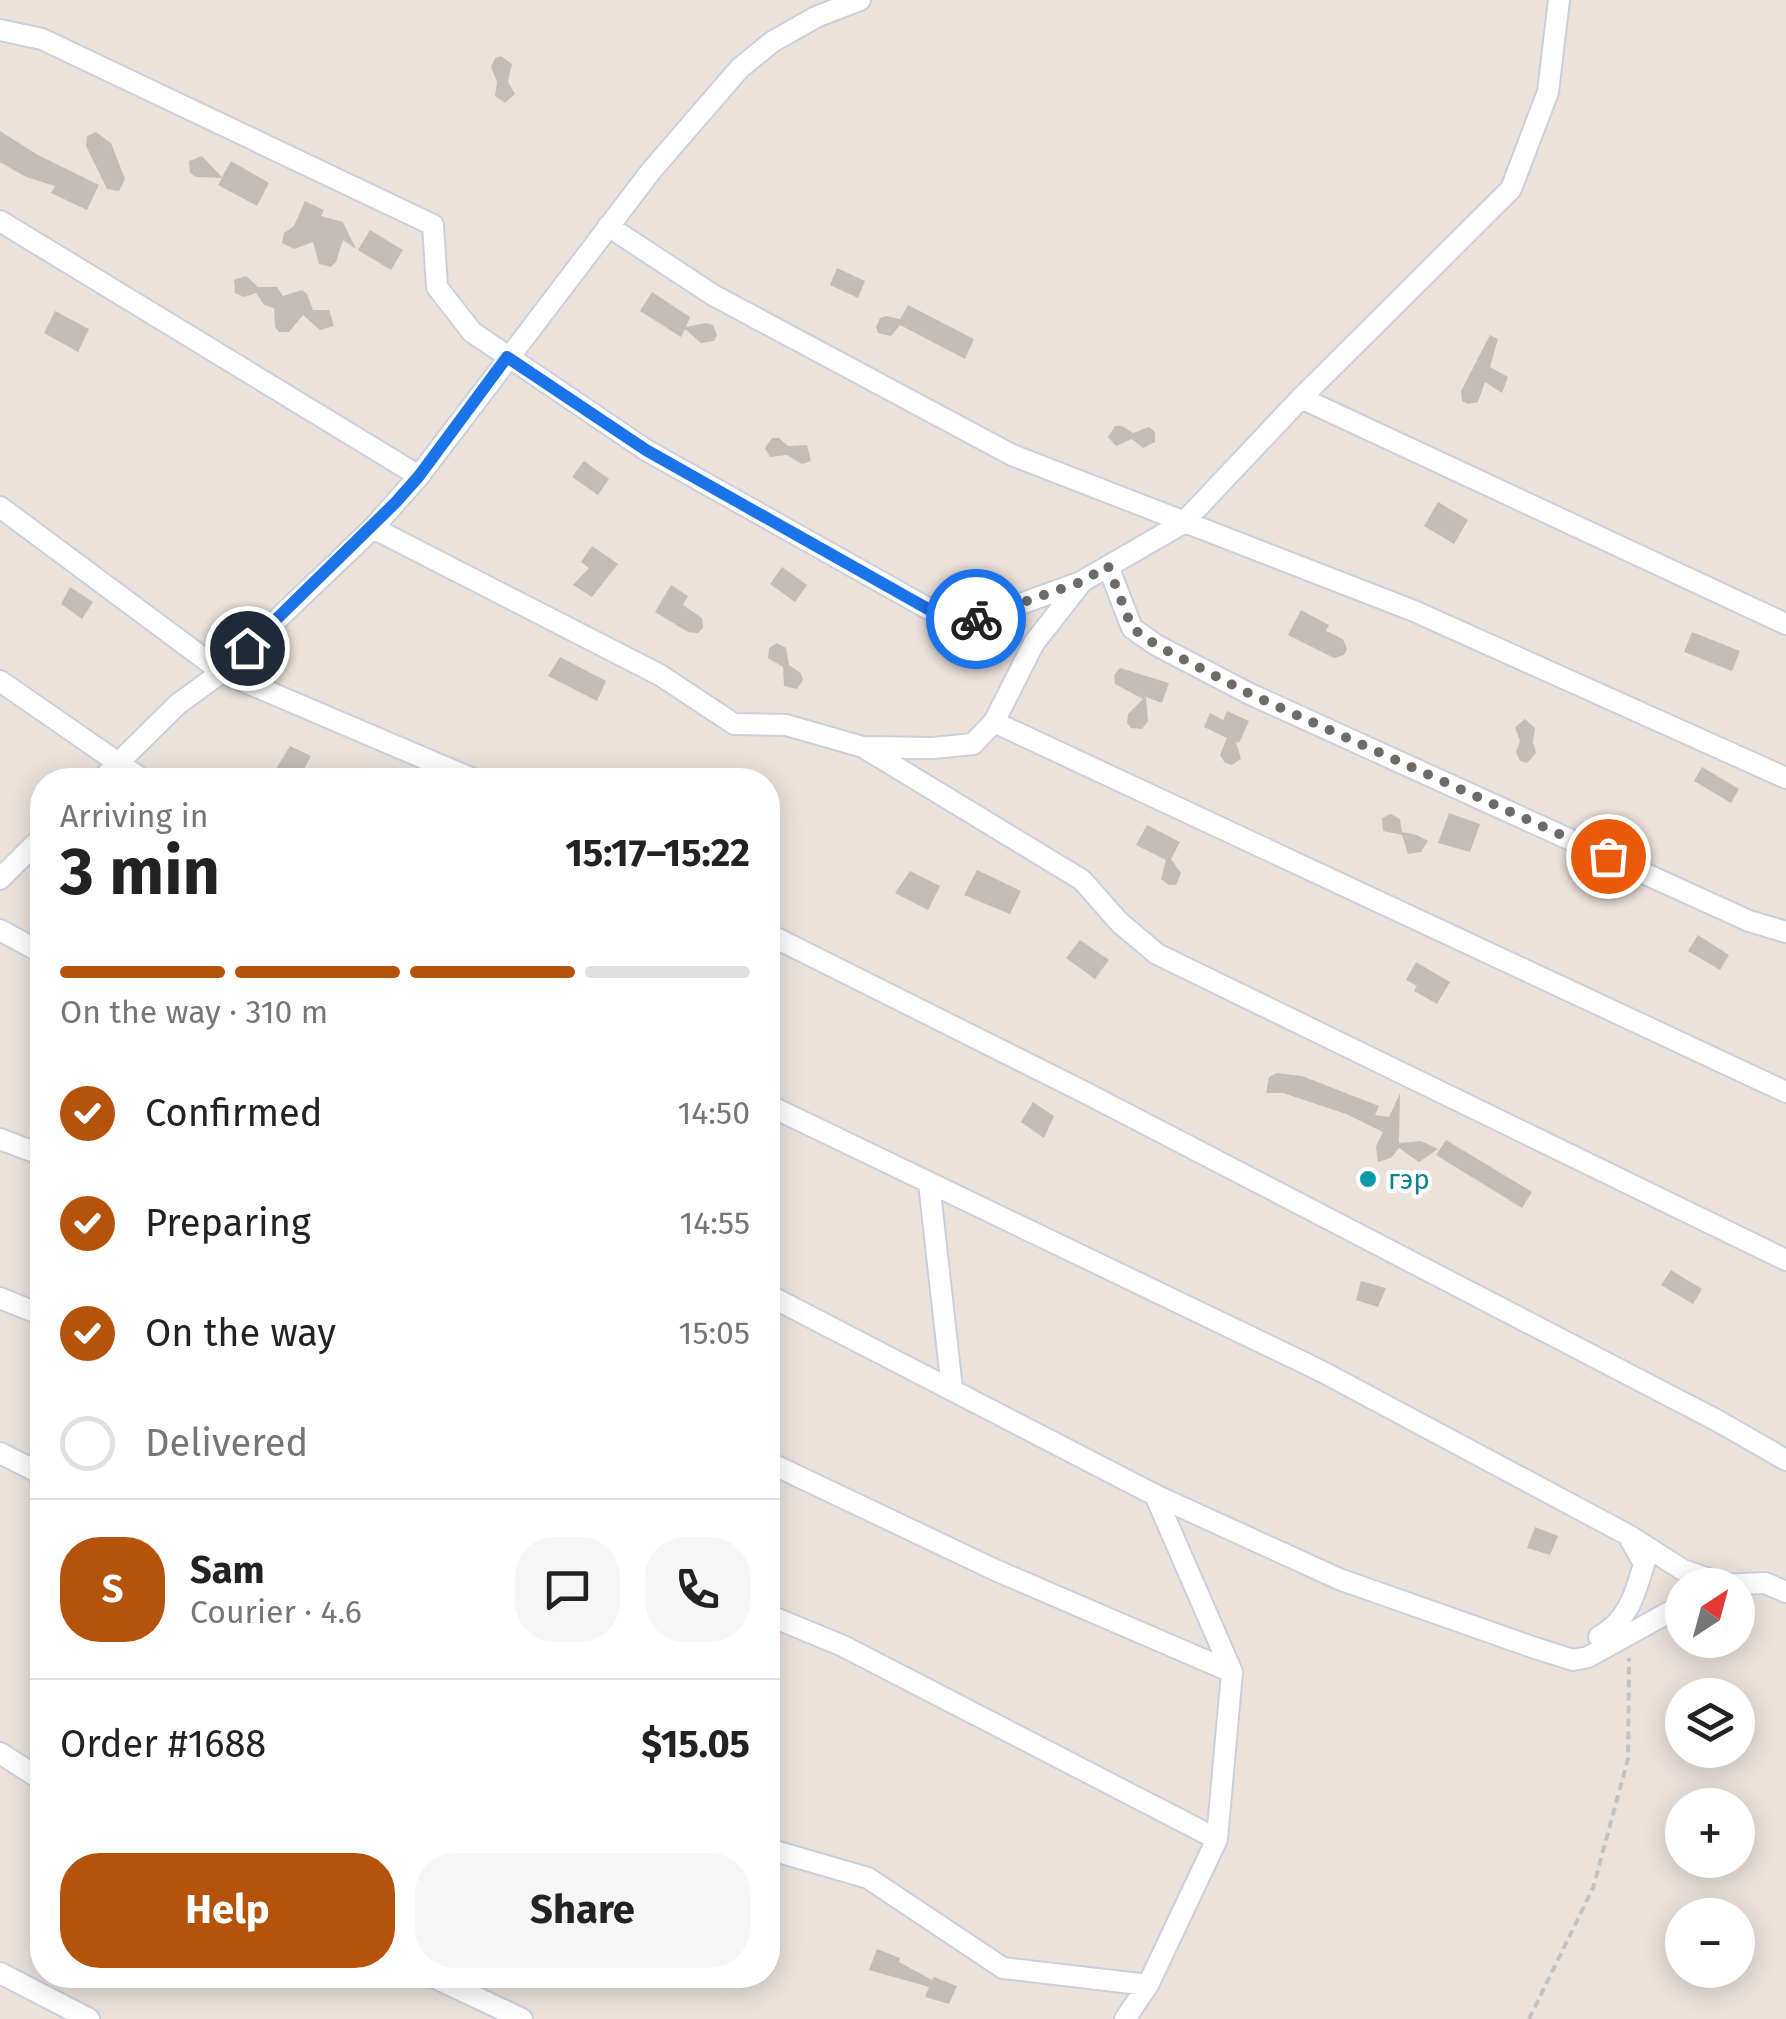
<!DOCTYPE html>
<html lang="en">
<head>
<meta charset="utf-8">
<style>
	:root { --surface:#fff; --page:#f6f6f6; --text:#222; --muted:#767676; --line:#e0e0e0; --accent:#b45309 }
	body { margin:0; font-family:"Fira Sans",sans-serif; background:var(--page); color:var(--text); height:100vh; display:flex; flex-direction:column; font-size:38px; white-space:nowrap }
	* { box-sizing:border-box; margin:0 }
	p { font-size:32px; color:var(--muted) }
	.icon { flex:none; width:55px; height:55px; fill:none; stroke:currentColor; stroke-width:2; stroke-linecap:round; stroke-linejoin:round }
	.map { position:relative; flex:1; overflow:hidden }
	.details { position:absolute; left:30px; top:768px; width:750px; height:1220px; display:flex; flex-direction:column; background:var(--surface); border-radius:40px; box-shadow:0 5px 25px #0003 }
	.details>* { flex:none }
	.needle { width:65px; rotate:36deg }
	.controls { position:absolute; left:1665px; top:1568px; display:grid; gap:20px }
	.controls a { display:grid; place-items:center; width:90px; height:90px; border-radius:50%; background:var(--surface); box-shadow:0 5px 25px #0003; font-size:50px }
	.pin { position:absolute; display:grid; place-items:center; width:85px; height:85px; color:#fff; margin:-42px; border:5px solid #fff; border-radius:50%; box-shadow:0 2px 10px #0007 }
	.courier { position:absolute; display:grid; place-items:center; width:100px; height:100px; margin:-50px; border:8px solid #1a73e8; border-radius:50%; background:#fff; color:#222; box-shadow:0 2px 12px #0007 }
	.headline em { font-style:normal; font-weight:700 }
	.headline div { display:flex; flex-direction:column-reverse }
	.headline { display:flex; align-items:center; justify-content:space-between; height:170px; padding:0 30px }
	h1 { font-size:65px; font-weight:700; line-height:75px }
	.bar { display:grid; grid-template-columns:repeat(4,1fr); gap:15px 10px; align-content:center; height:120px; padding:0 30px }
	.bar i { height:12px; border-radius:8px; background:var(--line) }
	.bar .on { background:var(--accent) }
	.bar p { grid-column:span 4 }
	.line { display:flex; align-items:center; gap:25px; padding:0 30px; border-top:2px solid var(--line) }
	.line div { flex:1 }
	.round { display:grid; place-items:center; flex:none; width:105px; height:105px; border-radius:40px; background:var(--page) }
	ol { padding:0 30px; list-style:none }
	li { display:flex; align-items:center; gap:30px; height:110px }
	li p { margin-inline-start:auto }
	li .icon { padding:10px; border-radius:50%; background:var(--accent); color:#fff; stroke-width:4 }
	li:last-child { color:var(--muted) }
	li i { width:55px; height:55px; border:5px solid var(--line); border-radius:50% }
	.primary-button { display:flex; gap:20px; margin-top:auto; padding:20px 30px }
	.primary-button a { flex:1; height:115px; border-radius:40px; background:var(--accent); color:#fff; font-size:40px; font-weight:700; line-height:115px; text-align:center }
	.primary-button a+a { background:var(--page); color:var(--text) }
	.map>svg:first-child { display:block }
	.building { fill:#c4bdb7 }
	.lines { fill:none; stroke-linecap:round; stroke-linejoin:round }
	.minor-casing { stroke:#cad0db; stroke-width:24 }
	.path { stroke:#c3c3c3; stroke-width:4; stroke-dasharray:8 5; stroke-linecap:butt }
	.minor { stroke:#fff; stroke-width:20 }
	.done { stroke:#6e6a68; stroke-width:10; stroke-dasharray:0 18 }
	.route { stroke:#1a73e8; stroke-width:12 }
	.culture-dot { fill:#0f9aa8; stroke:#fff; stroke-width:4 }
	.labels { text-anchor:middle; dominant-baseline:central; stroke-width:8; stroke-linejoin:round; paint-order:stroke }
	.culture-label { font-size:28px; fill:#0d838f; stroke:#fff; text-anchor:start }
</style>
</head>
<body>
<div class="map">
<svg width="1786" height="2019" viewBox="0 0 1786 2019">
	<rect width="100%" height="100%" fill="#ebe2dc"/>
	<path class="building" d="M501,56L512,64L508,82L515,94L505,103L495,96L497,82L491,67L495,58Z
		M0,131L38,155L99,185L87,210L51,193L55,186L26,177L0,162Z
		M96,132L111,143L125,179L119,191L107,189L86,146L87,136Z
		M202,156L222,177L231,161L269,183L257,206L218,185L222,178L196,177L190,173L189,161Z
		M305,201L324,210L321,216L343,222L356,249L343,240L336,262L331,267L319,264L313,242L294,249L282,243L284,233L294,226Z
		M370,230L403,250L391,270L358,250Z
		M837,268L865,281L858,298L830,285Z
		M246,276L258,287H277L283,296L302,290L307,294L313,310H329L334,326L320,330L303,315L289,332H279L275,327L274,308L264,305L256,293L244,297L235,293L234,280Z
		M652,292L690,317L686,327L706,323L713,325L717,335L714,341L701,343L685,329L681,337L640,311Z
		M908,305L974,339L965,359L900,325L891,336L878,333L876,327L880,318L886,316L900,319Z
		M55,311L89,329L78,352L44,333Z
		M1490,335L1498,339L1490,367L1508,377L1502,393L1485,382L1478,402L1468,404L1462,401L1461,391Z
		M1115,426H1122L1133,433L1149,427L1155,432V442L1143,448L1132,439L1116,446L1108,437Z
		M772,438H779L788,446L807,445L811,461L802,464L787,455L770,457L765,448Z
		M584,461L609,479L598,495L572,477Z
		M1438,502L1468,520L1454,544L1424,526Z
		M592,546L618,564L592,597L573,585L589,568L581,562Z
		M782,567L807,585L795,602L770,584Z
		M671,585L688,596L683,605L702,618L703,628L698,633L688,632L655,612Z
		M70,587L93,602L82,619L61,604Z
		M1301,610L1329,625L1326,631L1343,639L1347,649L1344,655L1334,658L1288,635Z
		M1692,632L1740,651L1732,671L1684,652Z
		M777,643L786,648L789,665L801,673L803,680L797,689L784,686L783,667L768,658L769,648Z
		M560,657L606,681L597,701L548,676Z
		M1120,668L1169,683L1162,703L1146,697L1148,721L1142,729L1131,728L1127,723L1128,714L1143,699L1115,684L1114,675Z
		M1227,711L1249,721L1239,743L1236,742L1241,759L1232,765L1225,763L1220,755L1227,738L1204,727L1210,713L1223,720Z
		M1525,719L1535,728L1533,742L1536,753L1527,763L1520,761L1516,752L1520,741L1515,727Z
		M290,746L311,756L298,780H269Z
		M1702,767L1739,789L1731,803L1694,781Z
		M1449,813L1480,824L1470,852L1438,843Z
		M1391,814L1400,819L1402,832L1417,835L1428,841L1421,852L1408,854L1402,835L1383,831L1382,818Z
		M1147,825L1180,842L1171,859L1181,873L1176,885H1169L1161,879L1166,860L1136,845Z
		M977,870L1021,891L1010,914L964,895Z
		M910,871L940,886L928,910L895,893Z
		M1698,935L1729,955L1720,970L1688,951Z
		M1080,940L1109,960L1095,979L1066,958Z
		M1416,962L1450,982L1437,1004L1414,991L1417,986L1406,980Z
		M1277,1073L1302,1076L1379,1106L1375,1115L1389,1117L1400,1093L1399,1143L1421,1141L1438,1149L1419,1162L1399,1148L1391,1158L1378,1162L1376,1146L1383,1132L1346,1114L1283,1093H1266L1269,1077Z
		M1033,1102L1054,1116L1044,1138L1021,1122Z
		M1446,1140L1532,1192L1522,1208L1436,1155Z
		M1671,1270L1702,1289L1693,1304L1661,1285Z
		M1361,1281L1386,1288L1378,1307L1356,1300Z
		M1535,1527L1558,1536L1550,1555L1527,1548Z
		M877,1949L900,1958L899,1962L932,1980L934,1977L957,1986L949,2004L925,1997L929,1987L869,1970Z"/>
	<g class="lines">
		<defs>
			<path id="minor" d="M0,30L42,39L433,225L437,287L472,332L646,450L945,618L979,619L1081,582L1183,523L1301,398L1511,189L1548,92L1559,0
				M0,221L419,476
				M608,226L713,295L1012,455L1414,611L1786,778
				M1301,398L1786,624
				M0,507L222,672L475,780
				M373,528L660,675L734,724L786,725L863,747L933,748L973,744L994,722L1034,643L1081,583
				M1108,566L1132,628L1156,645L1250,694L1749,921L1786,932
				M0,681L143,780
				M994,722L1786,1092
				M863,747L1082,880L1120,923L1157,954L1786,1260
				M101,780L178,704L222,672L373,528L419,476L651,171L740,68L772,42L816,17L860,0
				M0,879L42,837
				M0,930L42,953
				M768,934L1084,1092L1718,1421L1786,1460
				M768,1105L1321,1371L1628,1535L1683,1570L1724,1584
				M0,1139L42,1155
				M929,1183L952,1389
				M768,1295L1155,1495L1339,1579L1535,1648L1573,1660L1588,1657L1682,1605
				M0,1298L42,1315
				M0,1453L42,1474
				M768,1462L993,1569L1232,1672
				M1722,1585L1765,1583L1786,1592
				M768,1615L843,1646L1217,1839
				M1599,1637C1628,1620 1635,1595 1644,1564L1629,1537
				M0,1753L42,1780
				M768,1849L868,1878L1003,1968L1148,1985
				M0,1973L89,2019
				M429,1975L522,2019
				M1125,2019L1148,1985L1217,1839L1232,1672L1155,1495"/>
		</defs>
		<use href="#minor" class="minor-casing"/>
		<path class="path" d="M1529,2019L1593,1888L1628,1759L1629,1658"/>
		<use href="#minor" class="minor"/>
	</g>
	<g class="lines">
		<path class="done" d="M976,619L1081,582L1108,566L1132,628L1156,645L1250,694L1608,856"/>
		<path class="route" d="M247,648L396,502L419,476L507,357L646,450L944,618L976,619"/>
	</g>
	<circle class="culture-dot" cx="1368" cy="1179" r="10"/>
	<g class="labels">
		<g class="culture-label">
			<text x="1388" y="1179">гэр</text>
		</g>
	</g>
</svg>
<div class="controls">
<a><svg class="needle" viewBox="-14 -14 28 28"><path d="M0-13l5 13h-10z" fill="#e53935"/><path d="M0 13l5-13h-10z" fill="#767676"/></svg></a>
<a><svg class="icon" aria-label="layers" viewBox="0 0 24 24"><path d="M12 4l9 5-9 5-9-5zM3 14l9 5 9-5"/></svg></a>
<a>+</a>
<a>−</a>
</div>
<div class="pin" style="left:1608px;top:856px;background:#ea580c"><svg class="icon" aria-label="bag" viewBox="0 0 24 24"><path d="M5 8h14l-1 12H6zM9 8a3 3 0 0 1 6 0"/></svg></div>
<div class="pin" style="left:247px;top:648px;background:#1f2937"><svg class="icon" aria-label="home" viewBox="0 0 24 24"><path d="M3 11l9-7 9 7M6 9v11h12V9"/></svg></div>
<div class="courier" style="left:976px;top:619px"><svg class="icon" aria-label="bike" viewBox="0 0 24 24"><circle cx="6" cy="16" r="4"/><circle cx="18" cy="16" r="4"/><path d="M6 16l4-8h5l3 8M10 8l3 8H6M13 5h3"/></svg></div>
<section class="details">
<div class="headline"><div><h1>3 min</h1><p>Arriving in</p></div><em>15:17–15:22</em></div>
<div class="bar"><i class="on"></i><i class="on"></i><i class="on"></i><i></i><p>On the way · 310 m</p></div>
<ol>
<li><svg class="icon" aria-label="check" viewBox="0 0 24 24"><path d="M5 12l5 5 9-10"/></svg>Confirmed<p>14:50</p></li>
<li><svg class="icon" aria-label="check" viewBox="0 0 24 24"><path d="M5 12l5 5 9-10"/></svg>Preparing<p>14:55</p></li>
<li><svg class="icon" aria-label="check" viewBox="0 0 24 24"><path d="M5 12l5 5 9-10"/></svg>On the way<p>15:05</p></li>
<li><i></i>Delivered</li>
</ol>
<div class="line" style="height:180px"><b class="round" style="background:var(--accent);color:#fff">S</b><div><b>Sam</b><p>Courier · 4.6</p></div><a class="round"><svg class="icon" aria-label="chat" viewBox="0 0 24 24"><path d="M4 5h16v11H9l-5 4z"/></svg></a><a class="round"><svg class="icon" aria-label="phone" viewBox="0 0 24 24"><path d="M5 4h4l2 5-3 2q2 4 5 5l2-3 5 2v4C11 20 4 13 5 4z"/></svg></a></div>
<div class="line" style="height:130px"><div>Order #1688</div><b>$15.05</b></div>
<div class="primary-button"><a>Help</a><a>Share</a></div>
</section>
</div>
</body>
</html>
